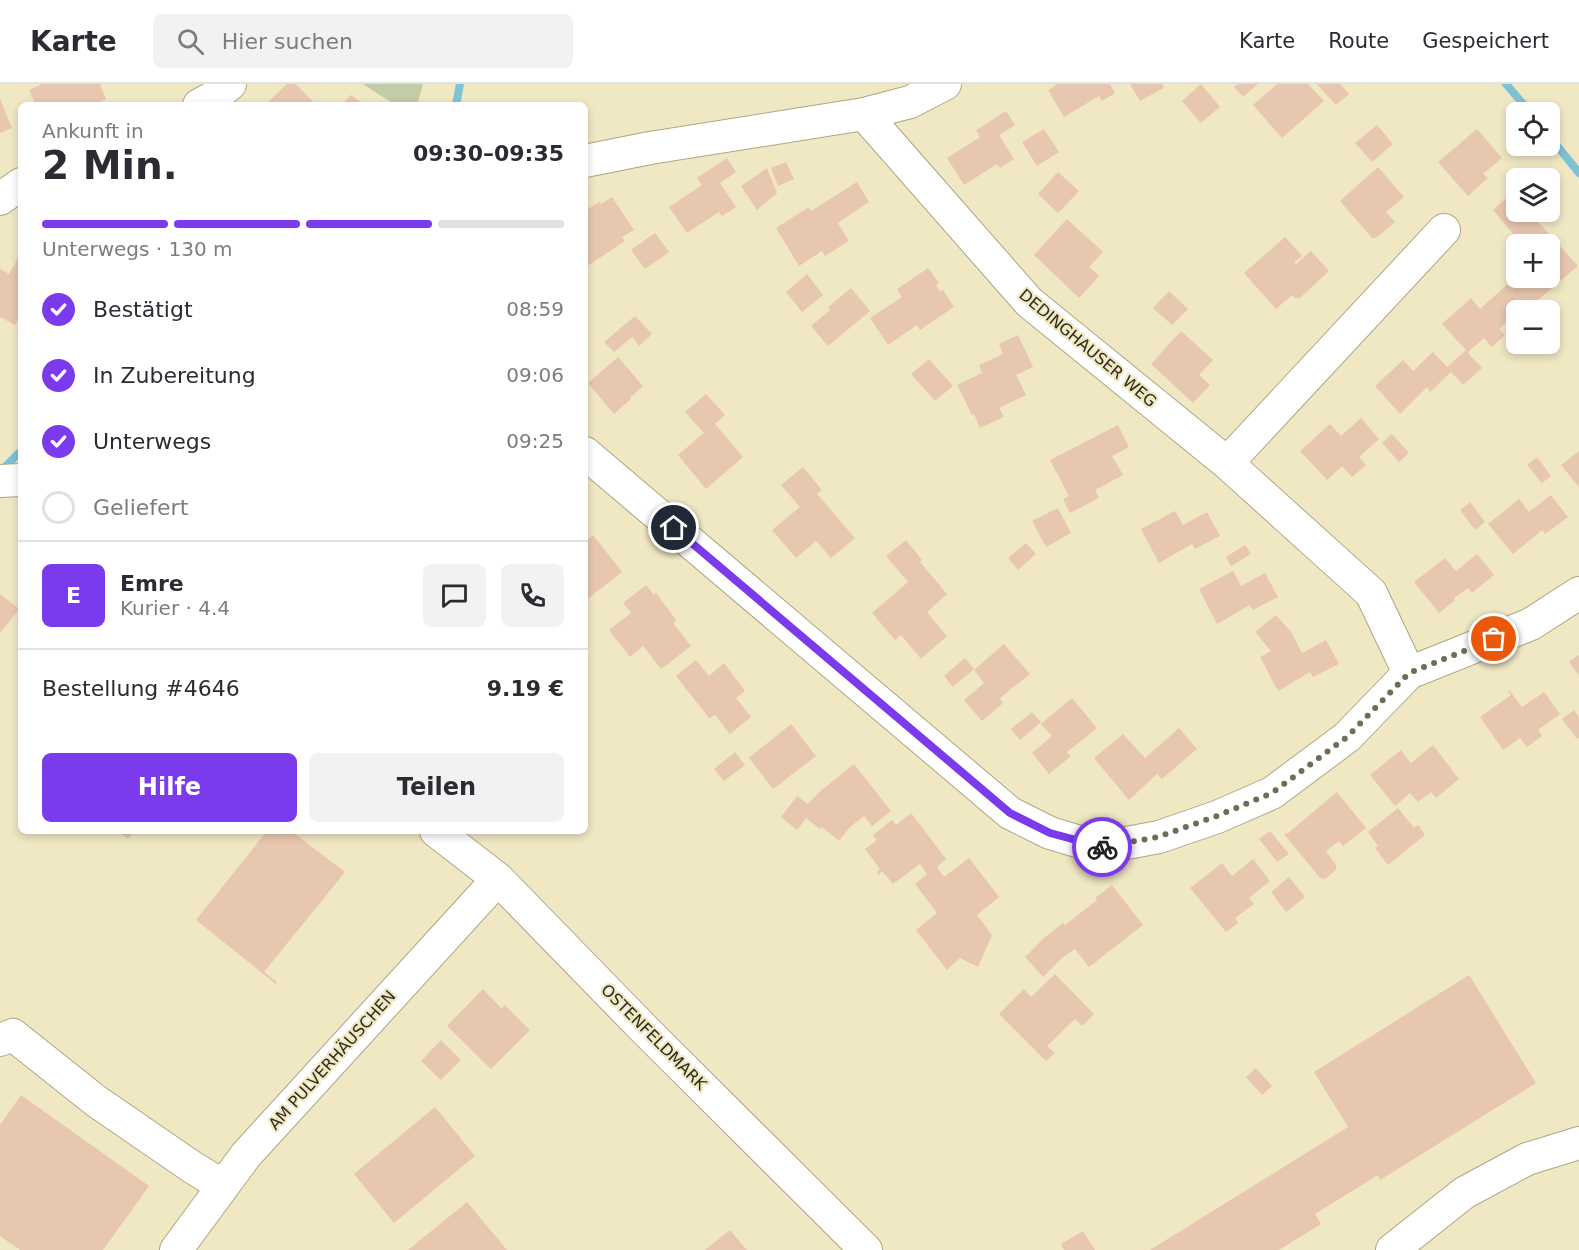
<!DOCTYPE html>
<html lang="de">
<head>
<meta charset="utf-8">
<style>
	:root { --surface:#fff; --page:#f2f2f3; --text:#2b2b33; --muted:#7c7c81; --line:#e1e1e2; --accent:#7c3aed }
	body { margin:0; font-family:"DejaVu Sans",sans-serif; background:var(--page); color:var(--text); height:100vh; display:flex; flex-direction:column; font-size:22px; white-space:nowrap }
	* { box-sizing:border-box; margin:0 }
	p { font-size:20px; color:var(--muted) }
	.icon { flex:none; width:33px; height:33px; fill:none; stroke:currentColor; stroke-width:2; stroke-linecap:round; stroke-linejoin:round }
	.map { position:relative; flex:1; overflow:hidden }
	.sheet { position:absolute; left:18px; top:18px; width:570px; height:732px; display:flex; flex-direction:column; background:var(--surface); border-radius:9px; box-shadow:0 3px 9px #0003 }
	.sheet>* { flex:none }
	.tools { position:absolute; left:1506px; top:18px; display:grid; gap:12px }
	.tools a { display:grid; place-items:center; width:54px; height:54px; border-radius:9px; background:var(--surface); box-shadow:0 3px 9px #0003; font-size:30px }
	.pin { position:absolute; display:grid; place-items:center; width:51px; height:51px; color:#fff; margin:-26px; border:3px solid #fff; border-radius:50%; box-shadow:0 2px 6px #0007 }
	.courier { position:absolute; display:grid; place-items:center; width:60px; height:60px; margin:-30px; border:4px solid #7c3aed; border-radius:50%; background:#fff; color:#222; box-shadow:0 2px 8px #0007 }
	.summary em { font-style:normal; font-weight:700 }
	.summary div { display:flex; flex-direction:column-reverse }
	.summary { display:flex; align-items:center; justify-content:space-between; height:102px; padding:0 24px }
	h1 { font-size:39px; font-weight:700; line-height:45px }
	.bar { display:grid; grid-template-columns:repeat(4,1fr); gap:9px 6px; align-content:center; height:72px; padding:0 24px }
	.bar i { height:8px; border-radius:4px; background:var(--line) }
	.bar .active { background:var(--accent) }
	.bar p { grid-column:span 4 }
	.line { display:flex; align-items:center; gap:15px; padding:0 24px; border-top:2px solid var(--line) }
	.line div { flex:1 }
	.round { display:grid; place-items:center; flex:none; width:63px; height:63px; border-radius:9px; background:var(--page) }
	ol { padding:0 24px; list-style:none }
	li { display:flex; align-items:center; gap:18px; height:66px }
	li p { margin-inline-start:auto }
	li .icon { padding:6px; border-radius:50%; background:var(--accent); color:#fff; stroke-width:4 }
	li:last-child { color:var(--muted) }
	li i { width:33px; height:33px; border:3px solid var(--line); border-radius:50% }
	.action { display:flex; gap:12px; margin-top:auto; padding:12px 24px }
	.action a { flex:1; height:69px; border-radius:9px; background:var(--accent); color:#fff; font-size:24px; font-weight:700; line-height:69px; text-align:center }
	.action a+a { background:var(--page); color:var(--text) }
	header { display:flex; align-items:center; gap:36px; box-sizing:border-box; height:84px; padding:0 30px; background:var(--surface); border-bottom:2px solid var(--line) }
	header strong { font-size:28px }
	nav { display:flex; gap:33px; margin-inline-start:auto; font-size:21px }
	.search { width:420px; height:54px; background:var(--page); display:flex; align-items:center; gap:15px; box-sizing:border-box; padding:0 21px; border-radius:9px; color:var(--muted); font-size:22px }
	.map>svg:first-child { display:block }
	.green { fill:#c2cda7 }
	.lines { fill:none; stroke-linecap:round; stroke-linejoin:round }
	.stream { stroke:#7fc2d4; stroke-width:8 }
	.building { fill:#e8c7b0 }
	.minor-casing { stroke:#aea683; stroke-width:34 }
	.minor { stroke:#fff; stroke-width:32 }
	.done { stroke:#716c56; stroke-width:6; stroke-dasharray:0 10.8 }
	.route { stroke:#7c3aed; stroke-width:8 }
	.labels { text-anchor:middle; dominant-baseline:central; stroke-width:4.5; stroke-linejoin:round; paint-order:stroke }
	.street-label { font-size:16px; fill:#2d2a1c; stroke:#f0e7c3 }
</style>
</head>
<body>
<header>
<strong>Karte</strong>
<div class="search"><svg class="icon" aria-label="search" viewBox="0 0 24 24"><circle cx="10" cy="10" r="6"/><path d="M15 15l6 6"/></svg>Hier suchen</div>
<nav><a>Karte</a><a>Route</a><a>Gespeichert</a></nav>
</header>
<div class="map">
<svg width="1579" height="1166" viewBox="0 0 1579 1166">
	<rect width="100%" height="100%" fill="#f0e7c3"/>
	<path class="green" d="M363,0H423L417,21H395Z"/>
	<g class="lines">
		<path class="stream" d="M1506,0L1530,28
			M456,21L460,0
			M1550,53L1579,89
			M0,388L21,367"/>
	</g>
	<path class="building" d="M42,0H100L106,15L93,21H36L29,6Z
		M287,0H296L316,21H265Z
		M1058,0H1110L1115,9L1102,17L1099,12L1064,33L1048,6Z
		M1130,0H1162L1164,4L1140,17Z
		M1201,0L1220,23L1201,39L1182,17Z
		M1238,0H1258L1243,13L1234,3Z
		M1277,0H1308L1324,17L1282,54L1253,21Z
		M1317,0H1340L1349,10L1336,21Z
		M351,11L365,21H341Z
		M0,15L12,44L0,49Z
		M1006,27L1015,41L999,51L1014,75L1000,84L997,80L964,101L947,74L980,53L976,46Z
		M1377,41L1393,60L1372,78L1355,59Z
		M1044,45L1059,68L1037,82L1022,58Z
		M1477,45L1502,74L1483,90L1488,94L1468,112L1438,78Z
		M727,74L736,88L720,99L736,123L722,132L719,128L687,149L669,123L702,101L697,94Z
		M786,78L794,95L778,102L771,84Z
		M1378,83L1404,113L1386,128L1395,138L1376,154H1372L1340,117Z
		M767,84L777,109L757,126L741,102Z
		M1058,88L1079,107L1058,129L1038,110Z
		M857,98L869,118L838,139L849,157L825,172L822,167L799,182L776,144L809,123L811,127Z
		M1513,108L1516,112V128H1529L1578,182L1532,221L1529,217L1520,226H1516V229L1499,245L1505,251L1492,263L1484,254L1469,267L1468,269L1482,284L1463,301L1451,288L1430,308L1427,303L1400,330L1375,302L1403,276L1413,287L1433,268L1447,283L1466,266L1442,240L1471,214L1480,225L1511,197L1519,205L1532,194H1550V160H1516V171L1511,164L1519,157L1493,126Z
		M612,113L634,146L622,153L625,157L586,183L585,181V127L599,118L601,120Z
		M1067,135L1103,168L1089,183L1099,192L1079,214L1034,171Z
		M655,149L669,168L645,185L631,166Z
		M1285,153L1302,172L1294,178L1296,180L1311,167L1329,187L1300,214H1295L1292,211L1276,225L1244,189Z
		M21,169V230L15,241L0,233V185L9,190Z
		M928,184L939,199L936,201L940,208L943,206L954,223L920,246L917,241L888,261L870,234L902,213L897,205Z
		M807,190L823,211L802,228L786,208Z
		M851,204L870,227L828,262L811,242L830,226L828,223Z
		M1169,207L1188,225L1172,241L1153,224Z
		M635,232L652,250L639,262L632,253L614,268L604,258Z
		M1181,247L1213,276L1199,291L1210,301L1193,319L1151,280Z
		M1018,251L1033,283L1016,291L1026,311L999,324L1004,333L980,344L974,330L972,331L957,301L982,289L979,281L1003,270L999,260Z
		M618,273L643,302L630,314L631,315L614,330L588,299Z
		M929,275L953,302L935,317L911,290Z
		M706,310L725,331L715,340L743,373L706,405L678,371L704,349L685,328Z
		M1361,334L1379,355L1359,373L1366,381L1352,393L1342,382L1327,396L1300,367L1330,340L1341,352Z
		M1118,341L1129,363L1112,372L1123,391L1095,406L1099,414L1070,429L1063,415L1069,412L1050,376Z
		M1392,350L1409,369L1399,378L1382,359Z
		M1579,367V403L1561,381Z
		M1537,373L1551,392L1542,399L1527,381Z
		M803,383L822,406L817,410L855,454L831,474L816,457L796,474L772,446L800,423L781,401Z
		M1551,411L1568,433L1545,450L1542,446L1513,470L1488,440L1519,415L1529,428Z
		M1470,418L1485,438L1475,446L1460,426Z
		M1058,424L1071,449L1046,463L1032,437Z
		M1175,427L1183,441L1207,428L1220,452L1195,465L1192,460L1159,479L1141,445Z
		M593,451L622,488L585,517V457Z
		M906,456L922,476L920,478L947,510L927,528L947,552L921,575L901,551L895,556L872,529L908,498L886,472Z
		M1026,459L1036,470L1018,486L1008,474Z
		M1245,461L1251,470L1231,482L1226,473Z
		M1477,470L1494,491L1472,509L1468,504L1454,514L1455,516L1439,529L1414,498L1445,474L1456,487Z
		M1233,487L1241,502L1265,489L1278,513L1253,526L1250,521L1217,540L1199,505Z
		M646,501L654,511L656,509L676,536L673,539L691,562L661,585L643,562L630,573L609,546L631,529L623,519Z
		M0,510L19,525L0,549Z
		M1276,531L1291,548L1302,569L1326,556L1339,580L1313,593L1310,588L1278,607L1260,573L1271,567L1255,548Z
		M1004,560L1030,590L1000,614L1003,619L982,637L964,616L984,599L974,586Z
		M1579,571V591L1569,578Z
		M965,574L974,585L953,603L944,592Z
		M696,576L709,592L724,579L745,607L736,614L751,633L730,650L715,631L709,634L676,592Z
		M1509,606L1522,623L1544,608L1560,630L1538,646L1542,652L1527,663L1520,654L1503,666L1480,633L1511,611L1508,607Z
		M1072,614L1097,644L1067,668L1071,672L1049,690L1032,669L1052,652L1041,640Z
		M1574,626L1579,633V654L1577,655L1562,635Z
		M1032,628L1041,638L1020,656L1011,645Z
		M791,640L816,672L773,705L749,674Z
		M1179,644L1197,665L1162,695L1157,690L1129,716L1094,674L1123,650L1145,674Z
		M1433,661L1459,695L1436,714L1431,708L1418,718L1410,709L1395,722L1370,691L1401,666L1411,679Z
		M735,668L745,681L724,697L714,685Z
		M854,680L891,727L872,742L864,732L850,743L839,757L822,743L820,745L806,734L797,746L781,733L797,712L808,720L818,709Z
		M1337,708L1366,744L1343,762L1339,757L1326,767L1336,781V786L1325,795L1320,794L1284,750L1286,749L1287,750Z
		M1398,724L1414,744L1418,741L1425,751L1388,781L1375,764L1378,762L1368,748Z
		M911,729L946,775L937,783L944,793L969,774L999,813L977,831L992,851L978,883L960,874L947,886L916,846L937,829L915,800L927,790L920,780L893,800L882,787L878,791L877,788L880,785L865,765L877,756L873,751L892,736L896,741Z
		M118,747H135L128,755Z
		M267,747H291L345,788L264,888L277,898L276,900L196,836Z
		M1270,747L1289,770L1277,778L1259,755Z
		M1253,775L1270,797L1249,814L1254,820L1235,834L1238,839L1226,848L1190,804L1222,779L1232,792Z
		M1289,793L1305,813L1286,828L1271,808Z
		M1112,801L1143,841L1089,883L1075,865L1063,873L1043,893L1025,873L1044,854L1063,839L1065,841L1097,816L1095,814Z
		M1055,890L1094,930L1082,942L1075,935L1047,962L1055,969L1046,977L999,930L1024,905L1031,913Z
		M1469,891L1536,999L1380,1096L1378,1091L1315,1130L1321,1140L1279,1166H1150L1348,1043L1314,988Z
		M483,905L502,925L505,921L530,946L491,985L447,942Z
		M441,956L461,976L441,996L421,977Z
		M1256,984L1272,1002L1262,1011L1246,993Z
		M21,1011L149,1102L103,1166H20L0,1152V1041Z
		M435,1023L475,1072L394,1139L354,1090Z
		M467,1118L507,1166H408Z
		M730,1146L747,1166H705Z
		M1083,1147L1095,1166H1064L1061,1160Z"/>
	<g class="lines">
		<defs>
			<path id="minor" d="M199,21L214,13L230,0
				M864,30L1029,218L1227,379L1371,509L1409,589
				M585,77L650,64L864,30L910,18L945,0
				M0,115L21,100
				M585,369L1010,729L1050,749L1100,764L1159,753L1217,733L1272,709L1347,653L1409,589L1531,540L1579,509
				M1227,379L1444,146
				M0,397L21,396
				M436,747L498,795L644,945L866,1166
				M0,956L13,951L96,1017L192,1083L223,1102
				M176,1166L246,1071L498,795
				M1392,1166L1464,1109L1527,1075L1579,1059"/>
		</defs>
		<use href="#minor" class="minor-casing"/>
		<use href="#minor" class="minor"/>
	</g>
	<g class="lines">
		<path class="done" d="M1102,763L1158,753L1217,732L1272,709L1347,653L1409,589L1494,555"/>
		<path class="route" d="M674,444L1010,729L1050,749L1102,763"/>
	</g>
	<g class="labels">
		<g class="street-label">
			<text transform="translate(1088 264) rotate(40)">DEDINGHAUSER WEG</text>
			<text transform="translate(654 953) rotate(45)">OSTENFELDMARK</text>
			<text transform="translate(332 976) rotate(-48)">AM PULVERHÄUSCHEN</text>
		</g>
	</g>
</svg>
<div class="tools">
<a><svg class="icon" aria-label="locate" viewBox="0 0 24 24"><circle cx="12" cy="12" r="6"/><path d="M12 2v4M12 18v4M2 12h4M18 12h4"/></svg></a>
<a><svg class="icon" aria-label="layers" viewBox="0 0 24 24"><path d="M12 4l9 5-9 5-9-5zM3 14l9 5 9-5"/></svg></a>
<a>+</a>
<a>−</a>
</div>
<div class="pin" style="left:1494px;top:555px;background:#ea580c"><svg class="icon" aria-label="bag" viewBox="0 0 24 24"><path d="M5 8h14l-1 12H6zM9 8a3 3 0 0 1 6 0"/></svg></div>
<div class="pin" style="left:674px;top:444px;background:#1f2937"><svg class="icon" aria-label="home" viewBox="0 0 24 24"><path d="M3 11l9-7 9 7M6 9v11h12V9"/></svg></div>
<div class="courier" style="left:1102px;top:763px"><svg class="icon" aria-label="bike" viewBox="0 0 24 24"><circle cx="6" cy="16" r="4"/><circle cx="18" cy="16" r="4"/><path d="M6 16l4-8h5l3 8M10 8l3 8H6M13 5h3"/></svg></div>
<section class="sheet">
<div class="summary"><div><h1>2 Min.</h1><p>Ankunft in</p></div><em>09:30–09:35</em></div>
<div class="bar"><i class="active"></i><i class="active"></i><i class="active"></i><i></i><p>Unterwegs · 130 m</p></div>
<ol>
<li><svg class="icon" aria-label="check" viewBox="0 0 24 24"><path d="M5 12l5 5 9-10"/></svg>Bestätigt<p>08:59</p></li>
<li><svg class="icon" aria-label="check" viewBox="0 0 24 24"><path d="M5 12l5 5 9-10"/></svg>In Zubereitung<p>09:06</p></li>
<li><svg class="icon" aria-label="check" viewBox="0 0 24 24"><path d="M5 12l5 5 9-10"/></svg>Unterwegs<p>09:25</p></li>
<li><i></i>Geliefert</li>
</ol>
<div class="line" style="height:108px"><b class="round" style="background:var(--accent);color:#fff">E</b><div><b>Emre</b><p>Kurier · 4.4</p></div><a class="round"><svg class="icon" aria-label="chat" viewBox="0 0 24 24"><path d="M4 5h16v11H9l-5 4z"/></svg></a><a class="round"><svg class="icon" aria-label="phone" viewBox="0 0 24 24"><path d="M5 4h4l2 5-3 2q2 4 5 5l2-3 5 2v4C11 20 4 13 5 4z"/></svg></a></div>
<div class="line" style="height:78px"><div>Bestellung #4646</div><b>9.19 €</b></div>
<div class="action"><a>Hilfe</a><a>Teilen</a></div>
</section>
</div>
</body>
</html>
